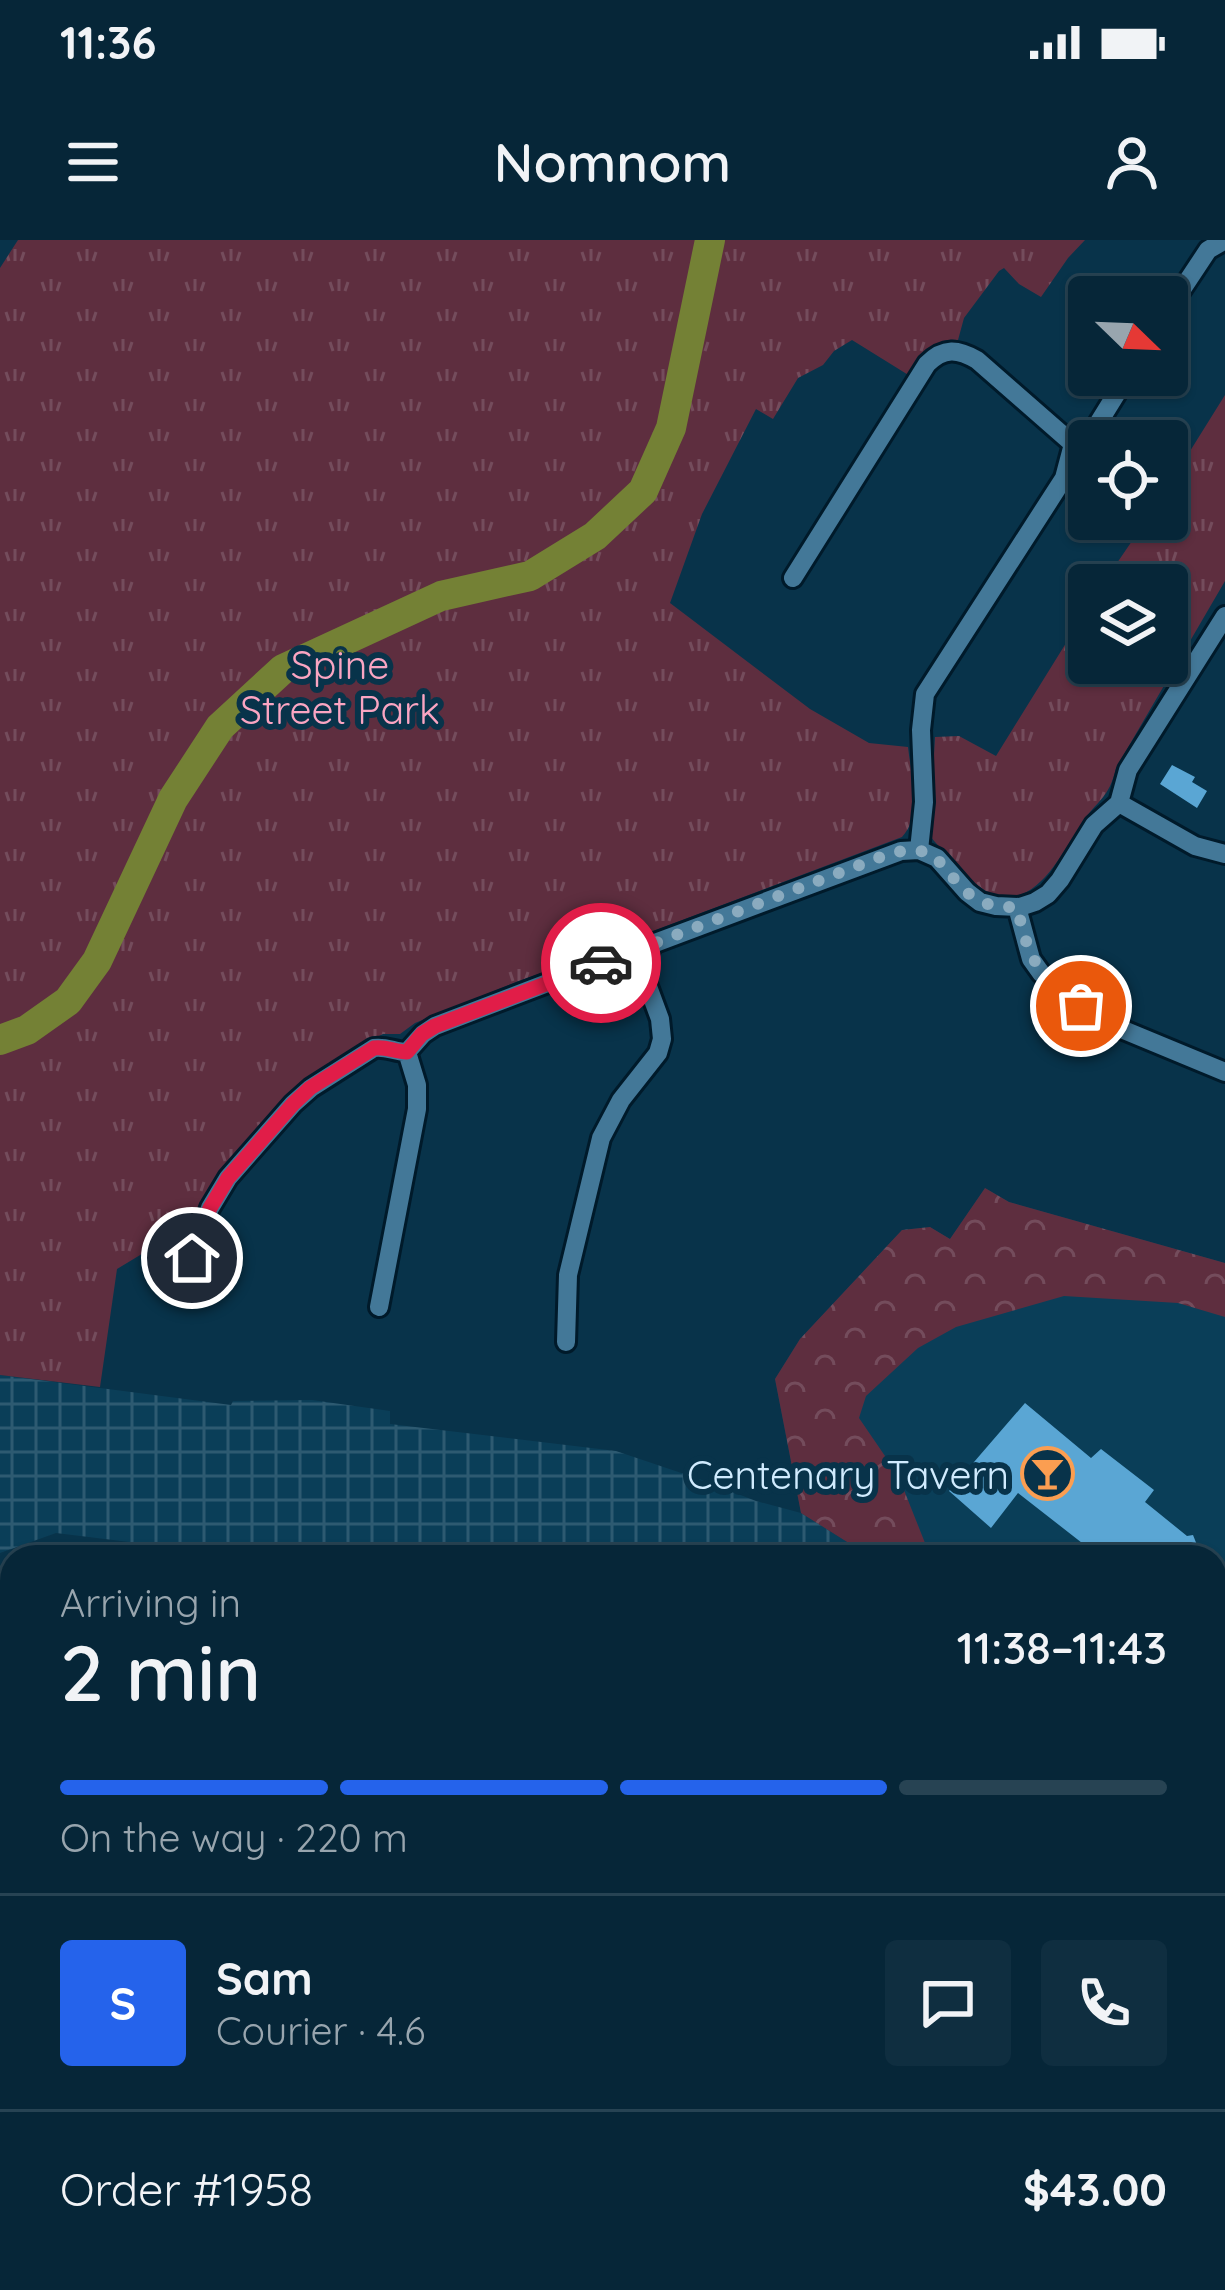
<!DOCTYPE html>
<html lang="en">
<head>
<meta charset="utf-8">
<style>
	:root { --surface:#062638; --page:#0f2e40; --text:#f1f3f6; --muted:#98a5ae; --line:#274353; --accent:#2563eb }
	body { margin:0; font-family:Quicksand,sans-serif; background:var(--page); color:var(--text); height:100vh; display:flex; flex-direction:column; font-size:45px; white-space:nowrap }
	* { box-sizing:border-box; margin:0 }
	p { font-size:39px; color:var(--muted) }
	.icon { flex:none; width:66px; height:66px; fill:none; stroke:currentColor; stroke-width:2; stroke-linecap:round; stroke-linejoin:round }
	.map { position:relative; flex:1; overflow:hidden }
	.details { position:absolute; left:0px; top:1305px; width:1227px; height:747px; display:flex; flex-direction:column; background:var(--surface); border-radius:36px 36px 0 0; box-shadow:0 3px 9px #0004,0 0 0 3px var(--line) }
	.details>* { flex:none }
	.needle { width:78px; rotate:113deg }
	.fabs { position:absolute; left:1068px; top:36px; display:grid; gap:24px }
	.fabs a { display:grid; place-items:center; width:120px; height:120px; border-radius:12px; background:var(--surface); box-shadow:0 3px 9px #0004,0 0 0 3px var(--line); font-size:60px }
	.pin { position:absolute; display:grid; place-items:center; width:102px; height:102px; color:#fff; margin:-51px; border:6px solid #fff; border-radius:50%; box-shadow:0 3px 12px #0007 }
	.courier { position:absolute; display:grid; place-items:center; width:120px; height:120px; margin:-60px; border:9px solid #e11d48; border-radius:50%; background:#fff; color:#222; box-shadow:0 3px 15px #0007 }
	.head em { font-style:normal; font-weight:600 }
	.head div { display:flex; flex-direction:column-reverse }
	.head { display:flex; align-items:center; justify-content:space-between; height:204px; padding:0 60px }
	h1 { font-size:78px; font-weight:600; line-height:90px }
	.bar { display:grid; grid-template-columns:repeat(4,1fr); gap:18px 12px; align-content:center; height:144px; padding:0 60px }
	.bar i { height:15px; border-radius:9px; background:var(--line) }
	.bar .active { background:var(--accent) }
	.bar p { grid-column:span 4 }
	.line { display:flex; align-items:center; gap:30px; padding:0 60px; border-top:3px solid var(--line) }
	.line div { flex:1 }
	.round { display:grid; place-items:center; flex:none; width:126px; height:126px; border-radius:12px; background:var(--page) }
	.status { display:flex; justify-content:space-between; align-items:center; height:84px; padding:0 60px; background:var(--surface); direction:ltr }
	.status svg { height:33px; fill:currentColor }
	header { display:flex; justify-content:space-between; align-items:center; height:156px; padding:0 60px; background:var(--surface); font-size:54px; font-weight:600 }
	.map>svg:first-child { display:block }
	.built { fill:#0a3e58 }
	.industrial { fill:url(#industrial-grid) }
	.grass { fill:url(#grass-tufts) }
	.forest { fill:url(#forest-crowns) }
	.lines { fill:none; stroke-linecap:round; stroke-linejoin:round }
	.river { stroke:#748135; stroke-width:30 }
	.building { fill:#5aa6d4 }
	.lane-casing { stroke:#001a2a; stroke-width:15 }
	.street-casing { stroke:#001a2a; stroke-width:24 }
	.lane { stroke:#437898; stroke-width:9 }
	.street { stroke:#437898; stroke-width:18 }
	.done { stroke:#8aabbf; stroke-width:12; stroke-dasharray:0 21.6 }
	.route { stroke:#e11d48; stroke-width:15 }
	.labels { text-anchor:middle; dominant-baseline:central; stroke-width:12; stroke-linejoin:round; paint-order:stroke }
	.park-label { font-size:39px; fill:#faa5c2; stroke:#08334a }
	.poi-label { font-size:39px; fill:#d0ebfe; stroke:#08334a; text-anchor:end }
</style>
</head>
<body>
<div class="status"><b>11:36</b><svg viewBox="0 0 49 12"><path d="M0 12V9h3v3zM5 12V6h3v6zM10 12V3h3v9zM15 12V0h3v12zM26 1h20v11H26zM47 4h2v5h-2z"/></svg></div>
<header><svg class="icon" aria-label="menu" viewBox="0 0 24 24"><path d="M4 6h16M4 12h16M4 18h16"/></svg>Nomnom<svg class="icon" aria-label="person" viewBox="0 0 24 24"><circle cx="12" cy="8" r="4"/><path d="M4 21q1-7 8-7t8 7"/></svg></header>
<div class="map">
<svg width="1225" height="2050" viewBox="0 0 1225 2050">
	<defs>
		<pattern id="industrial-grid" width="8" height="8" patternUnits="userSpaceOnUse" patternTransform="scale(3)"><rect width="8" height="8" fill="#0a3e58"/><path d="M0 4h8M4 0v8" fill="none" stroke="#2d5a71"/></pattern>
		<pattern id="grass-tufts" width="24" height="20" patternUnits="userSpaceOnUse" patternTransform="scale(3)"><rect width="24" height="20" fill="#5e2e3f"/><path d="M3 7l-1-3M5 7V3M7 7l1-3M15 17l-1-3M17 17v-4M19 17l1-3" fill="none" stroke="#744c5c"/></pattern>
		<pattern id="forest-crowns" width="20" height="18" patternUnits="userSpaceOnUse" patternTransform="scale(3)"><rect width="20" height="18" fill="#5e2e3f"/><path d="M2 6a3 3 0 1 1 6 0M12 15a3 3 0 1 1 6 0" fill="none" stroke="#744c5c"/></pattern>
	</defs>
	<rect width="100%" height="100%" fill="#08334a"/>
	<path class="built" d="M985,948L1009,962L1225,1023V1527L1215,1526V1317H871L801,1273L775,1139L800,1099L902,990L930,987L950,999Z"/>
	<path class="industrial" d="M0,1135L231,1165L233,1161L312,1160L390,1171V1184L616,1211L699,1239L756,1261L801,1273L871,1317H252L56,1293L0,1313Z
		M12,1388V1668H0V1407Z
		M1215,1526L1225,1527V2035L1215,2036Z
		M0,1727H12V2040H559L560,2050H0Z
		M620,2040H1194L1137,2050H622Z"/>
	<path class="grass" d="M18,0H1085L1068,18L1041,57L1019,44L1004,28L999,31L964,78L958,100C932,97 922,117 910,136L852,100L834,111L823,125L798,138L773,179L756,169L702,274L670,363L810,469L869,503L908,507C911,536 923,574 902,597L648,693L629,708L606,710L516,742L415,783L400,794H383L366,802L216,942L188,982L165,1000L117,1029L100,1147L0,1135V28Z
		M1225,155V341L1116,528C1109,559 1097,560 1082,583C1060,617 1028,685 977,645C970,639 964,631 958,624C949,615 939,608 931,597L930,589L935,497L959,496L996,516L1089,366V423H1167V345H1102L1147,279H1167V248Z"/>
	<path class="forest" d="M985,948L1009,962L1225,1023V1077L1178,1063L1064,1056L956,1087L918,1108L866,1156L859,1178L898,1235L927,1308L923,1317H871L801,1273L775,1139L800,1099L902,990L930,987L950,999Z"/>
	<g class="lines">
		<path class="river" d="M0,800L27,790L68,761L97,721L173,559L220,487L283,429L441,356L530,336L595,296L643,251L671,188L710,0"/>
	</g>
	<path class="building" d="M1172,525L1195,537L1192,542L1207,551L1197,568L1160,544Z
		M1025,1163L1091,1218L1101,1209L1154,1250L1145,1262L1187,1296L1193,1295L1199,1310L1187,1317H1100L1018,1253L991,1288L949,1251Z"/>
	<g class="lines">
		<defs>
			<path id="lane" d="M805,2040L807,2050
				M848,2040L849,2050
				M108,2050V2040"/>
			<path id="street" d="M1167,72L1208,10L1225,0
				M793,338L927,124C944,107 958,109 977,120L1073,204
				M1119,563L1195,606L1225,614
				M919,610L924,562L921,490L925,454L1064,238L1073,204L1094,190L1128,135
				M1017,667L1031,719L1041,733L1081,766L1114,786L1225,832
				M192,1018L210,968L228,938L293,864L311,848L374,808C386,806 395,812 407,812L423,794L435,786L605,721L639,722L655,703L901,611L919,610L937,618L967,652L980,662L996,666L1020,667L1035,662L1048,654L1060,640L1094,585L1119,563L1128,530L1225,376
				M379,1067L417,869V845L407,812
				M566,1102L568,1035L601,898L621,860L658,813L662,799L660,779L639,722
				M0,1345L12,1340
				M0,1698H12
				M588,2040L590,2050"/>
		</defs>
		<use href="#lane" class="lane-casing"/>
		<use href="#street" class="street-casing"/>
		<use href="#lane" class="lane"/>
		<use href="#street" class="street"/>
	</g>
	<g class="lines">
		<path class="done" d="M601,723L638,722L655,703L886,615C939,599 937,626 969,654C983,666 1000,667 1017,667C1031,726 1035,728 1081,766"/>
		<path class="route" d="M192,1018L210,968L228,938L293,864L310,848L374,808C386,806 395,812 407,812L422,794L435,786L601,723"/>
	</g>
	<defs>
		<symbol id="bar-ring" viewBox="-11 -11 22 22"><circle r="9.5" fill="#08334a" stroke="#fb9e51" stroke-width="1.5"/><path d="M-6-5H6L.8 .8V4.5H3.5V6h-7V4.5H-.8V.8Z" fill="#fb9e51"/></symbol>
	</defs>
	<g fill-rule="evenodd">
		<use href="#bar-ring" x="1018" y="1204" width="59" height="59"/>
	</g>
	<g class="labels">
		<g class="park-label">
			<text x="340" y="424">Spine<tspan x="340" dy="45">Street Park</tspan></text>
		</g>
		<g class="poi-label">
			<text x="1009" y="1234">Centenary Tavern</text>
		</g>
	</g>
</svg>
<div class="fabs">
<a><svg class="needle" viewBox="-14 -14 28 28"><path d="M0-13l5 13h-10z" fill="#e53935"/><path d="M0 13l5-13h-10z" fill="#98a5ae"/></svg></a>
<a><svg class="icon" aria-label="locate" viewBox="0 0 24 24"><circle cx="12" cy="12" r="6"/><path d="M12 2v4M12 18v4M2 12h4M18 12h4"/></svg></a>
<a><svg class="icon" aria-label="layers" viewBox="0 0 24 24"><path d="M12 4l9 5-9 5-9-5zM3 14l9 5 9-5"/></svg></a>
</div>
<div class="pin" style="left:1081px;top:766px;background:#ea580c"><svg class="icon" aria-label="bag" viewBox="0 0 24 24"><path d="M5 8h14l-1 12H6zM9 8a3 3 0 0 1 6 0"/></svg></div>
<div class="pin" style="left:192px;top:1018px;background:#1f2937"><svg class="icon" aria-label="home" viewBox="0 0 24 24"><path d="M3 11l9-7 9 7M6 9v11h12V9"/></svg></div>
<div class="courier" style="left:601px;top:723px"><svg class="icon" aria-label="car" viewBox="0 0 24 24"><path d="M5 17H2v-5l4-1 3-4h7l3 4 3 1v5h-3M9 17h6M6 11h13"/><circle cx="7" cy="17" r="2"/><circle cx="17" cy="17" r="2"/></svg></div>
<section class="details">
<div class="head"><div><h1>2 min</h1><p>Arriving in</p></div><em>11:38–11:43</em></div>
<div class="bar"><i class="active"></i><i class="active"></i><i class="active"></i><i></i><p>On the way · 220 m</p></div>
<div class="line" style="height:216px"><b class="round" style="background:var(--accent);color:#fff">S</b><div><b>Sam</b><p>Courier · 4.6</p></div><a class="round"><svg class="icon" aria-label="chat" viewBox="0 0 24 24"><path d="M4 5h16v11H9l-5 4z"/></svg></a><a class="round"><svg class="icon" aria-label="phone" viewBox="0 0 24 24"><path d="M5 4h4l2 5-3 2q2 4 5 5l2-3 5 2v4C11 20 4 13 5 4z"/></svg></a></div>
<div class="line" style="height:156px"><div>Order #1958</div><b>$43.00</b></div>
</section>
</div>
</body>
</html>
